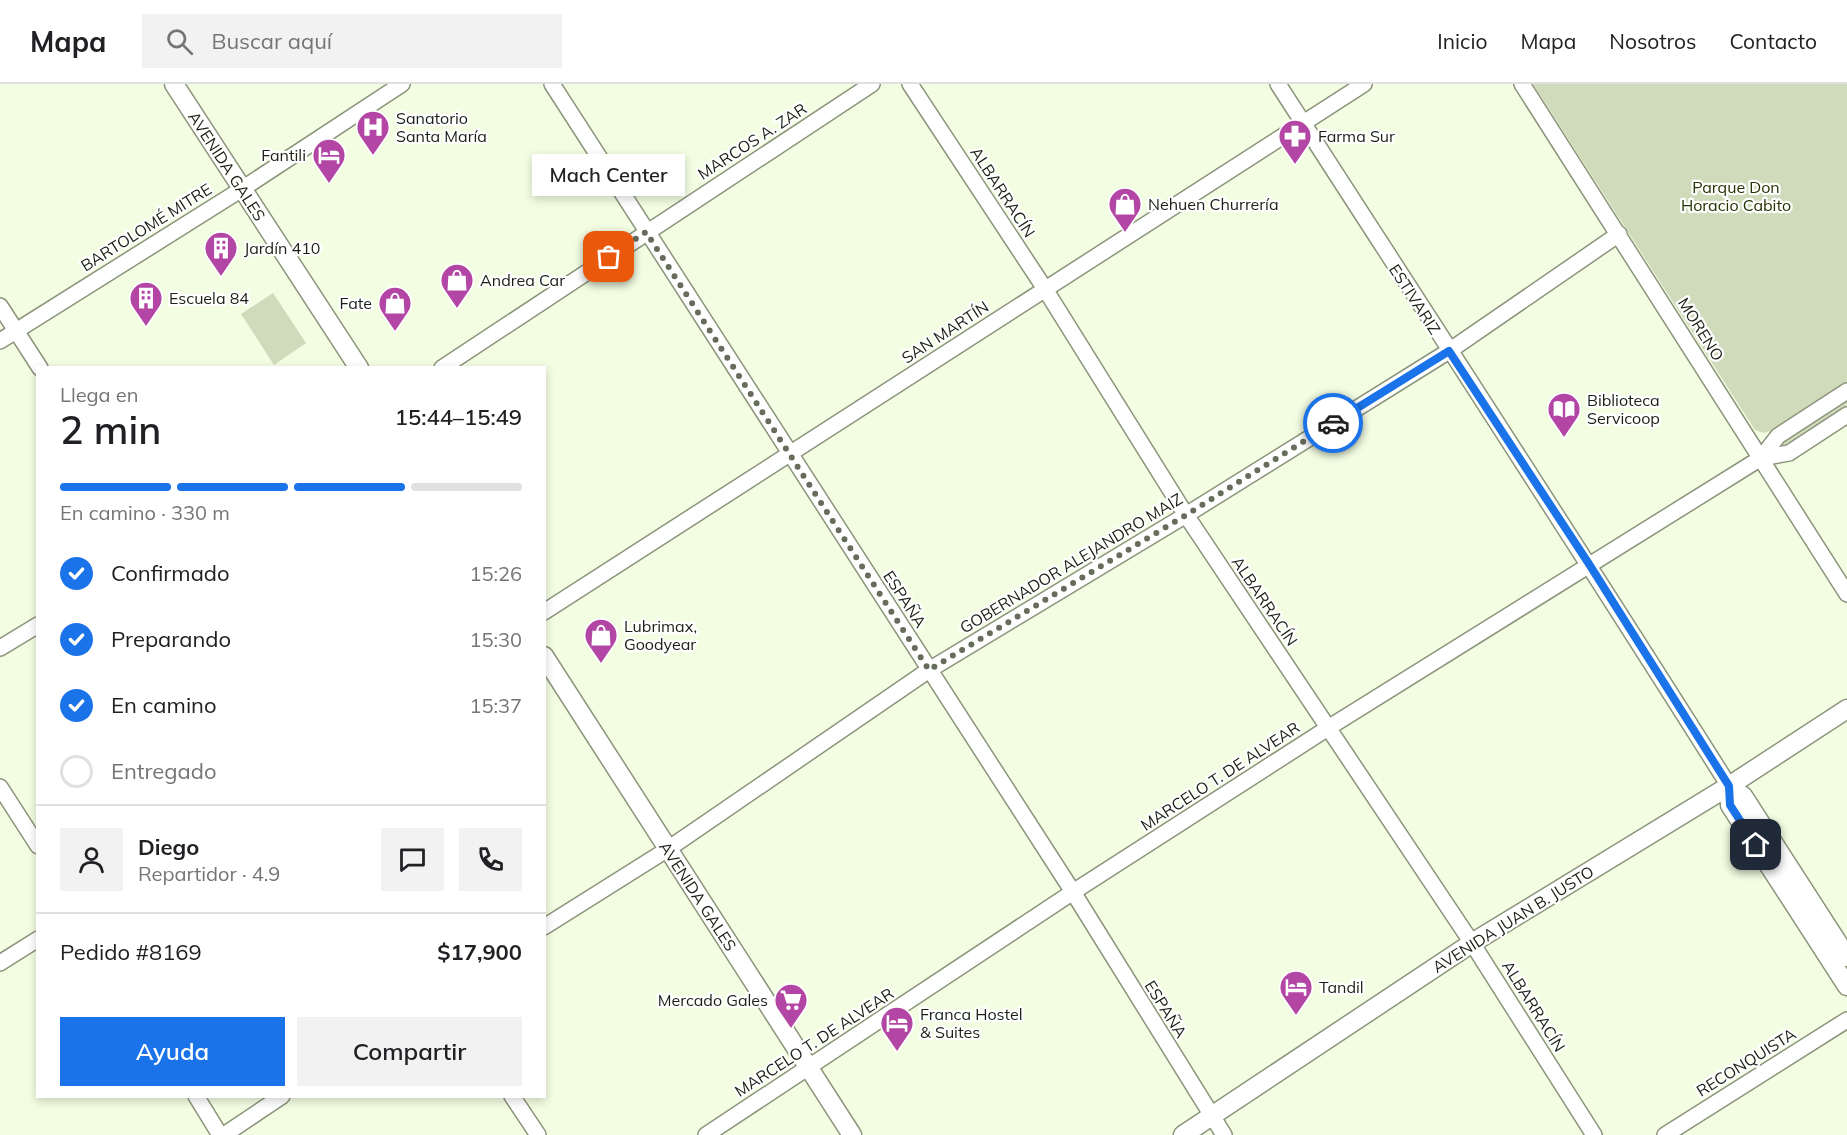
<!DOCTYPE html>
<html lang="es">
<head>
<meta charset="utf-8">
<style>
	:root { --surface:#fff; --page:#f2f2f2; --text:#202124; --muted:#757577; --line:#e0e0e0; --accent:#1a73e8 }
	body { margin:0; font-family:Mulish,sans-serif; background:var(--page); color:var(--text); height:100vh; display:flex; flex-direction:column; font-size:22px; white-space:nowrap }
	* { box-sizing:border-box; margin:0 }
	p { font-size:20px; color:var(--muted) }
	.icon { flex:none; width:33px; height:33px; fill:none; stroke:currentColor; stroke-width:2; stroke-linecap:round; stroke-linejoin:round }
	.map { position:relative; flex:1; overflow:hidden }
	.drawer { position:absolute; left:36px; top:282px; width:510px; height:732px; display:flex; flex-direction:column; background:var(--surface); border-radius:0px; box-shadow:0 3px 9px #0003 }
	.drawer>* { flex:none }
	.pin { position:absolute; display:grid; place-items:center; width:51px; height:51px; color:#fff; margin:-26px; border-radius:12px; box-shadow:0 3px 9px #0006 }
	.courier { position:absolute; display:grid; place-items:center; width:60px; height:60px; margin:-30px; border:4px solid #1a73e8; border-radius:50%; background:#fff; color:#222; box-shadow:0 2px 8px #0007 }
	.bubble { position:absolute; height:42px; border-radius:0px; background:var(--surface); box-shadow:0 3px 9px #0003; font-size:20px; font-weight:600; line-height:42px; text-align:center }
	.headline em { font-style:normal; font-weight:600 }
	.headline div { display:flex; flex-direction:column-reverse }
	.headline { display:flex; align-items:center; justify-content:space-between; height:102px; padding:0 24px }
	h1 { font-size:39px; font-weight:600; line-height:45px }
	.bar { display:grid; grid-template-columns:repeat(4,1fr); gap:9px 6px; align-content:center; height:72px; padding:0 24px }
	.bar i { height:8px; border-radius:4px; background:var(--line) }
	.bar .selected { background:var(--accent) }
	.bar p { grid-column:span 4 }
	.line { display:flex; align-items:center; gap:15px; padding:0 24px; border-top:2px solid var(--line) }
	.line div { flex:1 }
	.round { display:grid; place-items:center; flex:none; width:63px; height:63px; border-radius:0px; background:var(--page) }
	ol { padding:0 24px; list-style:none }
	li { display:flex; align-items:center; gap:18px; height:66px }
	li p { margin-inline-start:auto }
	li .icon { padding:6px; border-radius:50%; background:var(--accent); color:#fff; stroke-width:4 }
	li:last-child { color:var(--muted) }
	li i { width:33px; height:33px; border:3px solid var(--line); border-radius:50% }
	.action { display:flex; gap:12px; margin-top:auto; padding:12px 24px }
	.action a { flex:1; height:69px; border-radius:0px; background:var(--accent); color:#fff; font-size:24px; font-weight:600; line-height:69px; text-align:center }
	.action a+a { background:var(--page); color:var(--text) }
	header { display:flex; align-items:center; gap:36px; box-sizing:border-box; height:84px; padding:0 30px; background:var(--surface); border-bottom:2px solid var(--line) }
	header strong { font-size:28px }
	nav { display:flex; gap:33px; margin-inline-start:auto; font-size:21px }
	.search { width:420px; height:54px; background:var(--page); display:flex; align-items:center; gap:15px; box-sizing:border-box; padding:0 21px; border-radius:0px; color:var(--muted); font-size:22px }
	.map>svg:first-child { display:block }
	.green { fill:#d0dbbb }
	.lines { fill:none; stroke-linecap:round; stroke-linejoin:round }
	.minor-casing { stroke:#8c947c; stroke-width:18 }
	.major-casing { stroke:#8c947c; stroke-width:21 }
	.minor { stroke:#fff; stroke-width:15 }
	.major { stroke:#fff; stroke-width:18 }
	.done { stroke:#676d5d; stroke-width:6; stroke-dasharray:0 10.8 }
	.route { stroke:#1a73e8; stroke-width:8 }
	.labels { text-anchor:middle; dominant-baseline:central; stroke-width:4.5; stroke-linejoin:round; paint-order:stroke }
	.poi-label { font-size:16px; fill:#1c1f16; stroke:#fff; text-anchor:start }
	.street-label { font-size:16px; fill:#1c1f16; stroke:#fff }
	.park-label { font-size:16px; fill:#263300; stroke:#fff }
</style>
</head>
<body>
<header>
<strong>Mapa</strong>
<div class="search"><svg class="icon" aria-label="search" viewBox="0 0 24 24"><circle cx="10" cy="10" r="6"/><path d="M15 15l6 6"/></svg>Buscar aquí</div>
<nav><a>Inicio</a><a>Mapa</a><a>Nosotros</a><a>Contacto</a></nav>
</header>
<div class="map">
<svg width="1847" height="1051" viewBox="0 0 1847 1051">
	<rect width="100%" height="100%" fill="#f3fde2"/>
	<path class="green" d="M1533,0H1847V299L1774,346L1764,349L1755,346Z
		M273,209L306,259L274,281L241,230Z
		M1847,317V321L1784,362L1782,359Z"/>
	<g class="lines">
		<defs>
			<path id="minor" d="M552,0L1073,808L1224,1051
				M910,0L1045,205L1186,431L1472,859L1594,1051
				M1278,0C1429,234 1581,467 1729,702
				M1522,0L1847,510
				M0,222L40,284
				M0,257L242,105L402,0
				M442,284L872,0
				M1761,374L1778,352L1847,307
				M544,528L1364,0
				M0,564L38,541
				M0,703L38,762
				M544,843L668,765L929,586L1186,431L1449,267L1619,150
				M0,879L38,855
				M196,1012L220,1051
				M512,1012L538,1051
				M224,1051L282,1012
				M706,1051L1073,808L1328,644L1761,374L1789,369L1847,331
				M1665,1051L1847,936"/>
			<path id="major" d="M174,0L359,284
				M544,572L852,1051
				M1729,702L1730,721L1847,902
				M1729,702L1743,712L1847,873
				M1183,1051L1472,859L1729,702L1847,625"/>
		</defs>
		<use href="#minor" class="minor-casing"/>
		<use href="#major" class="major-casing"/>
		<use href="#minor" class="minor"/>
		<use href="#major" class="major"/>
	</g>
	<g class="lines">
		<path class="done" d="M609,173L646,148L929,586L1186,431L1333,339"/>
		<path class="route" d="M1333,339L1449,267L1589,480L1729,702L1730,721L1756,761"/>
	</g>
	<defs>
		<symbol id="hospital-pin" viewBox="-11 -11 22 30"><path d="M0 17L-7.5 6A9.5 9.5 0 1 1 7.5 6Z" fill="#b346a4" stroke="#fff"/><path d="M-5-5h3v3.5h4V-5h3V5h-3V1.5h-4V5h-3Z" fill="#fff"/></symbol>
		<symbol id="pharmacy-pin" viewBox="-11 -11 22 30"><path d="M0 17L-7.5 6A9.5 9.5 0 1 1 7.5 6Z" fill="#b346a4" stroke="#fff"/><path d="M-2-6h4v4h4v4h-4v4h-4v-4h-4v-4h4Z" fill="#fff"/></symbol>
		<symbol id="hotel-pin" viewBox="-11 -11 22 30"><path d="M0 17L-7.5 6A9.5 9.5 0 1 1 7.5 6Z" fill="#b346a4" stroke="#fff"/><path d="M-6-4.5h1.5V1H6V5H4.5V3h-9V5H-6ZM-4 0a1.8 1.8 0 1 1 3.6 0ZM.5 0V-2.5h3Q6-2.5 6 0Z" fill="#fff"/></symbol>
		<symbol id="shop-pin" viewBox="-11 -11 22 30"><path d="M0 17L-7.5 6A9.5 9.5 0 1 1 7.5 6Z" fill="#b346a4" stroke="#fff"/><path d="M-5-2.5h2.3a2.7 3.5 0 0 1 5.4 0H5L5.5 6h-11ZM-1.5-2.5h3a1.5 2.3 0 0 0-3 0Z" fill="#fff"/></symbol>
		<symbol id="building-pin" viewBox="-11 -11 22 30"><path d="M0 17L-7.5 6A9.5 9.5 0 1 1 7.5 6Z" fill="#b346a4" stroke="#fff"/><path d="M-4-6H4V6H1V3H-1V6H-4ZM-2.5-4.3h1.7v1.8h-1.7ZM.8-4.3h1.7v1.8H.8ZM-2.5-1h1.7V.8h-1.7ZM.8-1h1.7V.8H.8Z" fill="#fff"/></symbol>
		<symbol id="library-pin" viewBox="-11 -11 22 30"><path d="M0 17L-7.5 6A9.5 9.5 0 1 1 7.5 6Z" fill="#b346a4" stroke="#fff"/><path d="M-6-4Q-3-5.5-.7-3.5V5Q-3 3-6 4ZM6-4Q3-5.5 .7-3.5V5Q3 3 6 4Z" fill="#fff"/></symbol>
		<symbol id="supermarket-pin" viewBox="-11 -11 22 30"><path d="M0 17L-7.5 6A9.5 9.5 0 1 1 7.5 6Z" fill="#b346a4" stroke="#fff"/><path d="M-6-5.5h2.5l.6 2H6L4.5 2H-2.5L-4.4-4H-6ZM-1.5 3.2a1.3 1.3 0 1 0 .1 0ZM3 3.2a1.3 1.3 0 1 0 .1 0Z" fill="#fff"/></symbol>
	</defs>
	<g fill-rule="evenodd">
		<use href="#hospital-pin" x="354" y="24" width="38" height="52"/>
		<use href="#pharmacy-pin" x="1276" y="33" width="38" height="52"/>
		<use href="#hotel-pin" x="310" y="52" width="38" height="52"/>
		<use href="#shop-pin" x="1106" y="101" width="38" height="52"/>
		<use href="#building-pin" x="202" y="145" width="38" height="52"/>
		<use href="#shop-pin" x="438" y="177" width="38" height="52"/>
		<use href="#building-pin" x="127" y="195" width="38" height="52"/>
		<use href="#shop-pin" x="376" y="200" width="38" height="52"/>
		<use href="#library-pin" x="1545" y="306" width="38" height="52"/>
		<use href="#shop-pin" x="582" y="532" width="38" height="52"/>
		<use href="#hotel-pin" x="1277" y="884" width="38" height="52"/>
		<use href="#supermarket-pin" x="772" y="897" width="38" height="52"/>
		<use href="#hotel-pin" x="878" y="920" width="38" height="52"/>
	</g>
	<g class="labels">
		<g class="poi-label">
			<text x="396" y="34">Sanatorio<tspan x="396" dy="18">Santa María</tspan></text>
			<text x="1318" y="52">Farma Sur</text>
			<text x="306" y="71" text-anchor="end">Fantili</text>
			<text x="1148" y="120">Nehuen Churrería</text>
			<text x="244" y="164">Jardín 410</text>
			<text x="480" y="196">Andrea Car</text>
			<text x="169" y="214">Escuela 84</text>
			<text x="372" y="219" text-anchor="end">Fate</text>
			<text x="1587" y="316">Biblioteca<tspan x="1587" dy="18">Servicoop</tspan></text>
			<text x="624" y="542">Lubrimax,<tspan x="624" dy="18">Goodyear</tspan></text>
			<text x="1319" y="903">Tandil</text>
			<text x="768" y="916" text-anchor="end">Mercado Gales</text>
			<text x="920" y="930">Franca Hostel<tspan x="920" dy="18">&amp; Suites</tspan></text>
		</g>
		<g class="street-label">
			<text transform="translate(752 57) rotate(-33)">MARCOS A. ZAR</text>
			<text transform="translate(227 82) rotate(57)">AVENIDA GALES</text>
			<text transform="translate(1003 108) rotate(57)">ALBARRACÍN</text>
			<text transform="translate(146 143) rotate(-32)">BARTOLOMÉ MITRE</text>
			<text transform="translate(1415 215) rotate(57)">ESTIVARIZ</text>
			<text transform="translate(1701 245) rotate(58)">MORENO</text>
			<text transform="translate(945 248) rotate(-33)">SAN MARTÍN</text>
			<text transform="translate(1071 479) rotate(-31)">GOBERNADOR ALEJANDRO MAIZ</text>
			<text transform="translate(905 515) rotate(57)">ESPAÑA</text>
			<text transform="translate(1265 517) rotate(56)">ALBARRACÍN</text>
			<text transform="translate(1220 692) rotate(-33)">MARCELO T. DE ALVEAR</text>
			<text transform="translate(698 812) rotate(57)">AVENIDA GALES</text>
			<text transform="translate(1513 835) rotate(-32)">AVENIDA JUAN B. JUSTO</text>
			<text transform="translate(1534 922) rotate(58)">ALBARRACÍN</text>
			<text transform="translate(1166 925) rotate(58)">ESPAÑA</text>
			<text transform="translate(814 958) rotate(-33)">MARCELO T. DE ALVEAR</text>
			<text transform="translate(1746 978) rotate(-32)">RECONQUISTA</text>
		</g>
		<g class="park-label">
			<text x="1736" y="103">Parque Don<tspan x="1736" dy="18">Horacio Cabito</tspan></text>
		</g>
	</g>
</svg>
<div class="pin" style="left:609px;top:173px;background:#ea580c"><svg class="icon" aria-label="bag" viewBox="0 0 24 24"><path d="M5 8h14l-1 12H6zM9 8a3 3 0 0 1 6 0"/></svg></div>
<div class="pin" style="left:1756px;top:761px;background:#1f2937"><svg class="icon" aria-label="home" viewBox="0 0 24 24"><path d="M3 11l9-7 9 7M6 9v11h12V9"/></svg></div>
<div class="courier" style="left:1333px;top:339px"><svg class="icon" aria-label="car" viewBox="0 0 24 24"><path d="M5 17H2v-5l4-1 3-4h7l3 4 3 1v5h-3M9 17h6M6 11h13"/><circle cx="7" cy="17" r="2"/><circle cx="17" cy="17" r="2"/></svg></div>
<div class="bubble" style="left:532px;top:70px;width:153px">Mach Center</div>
<section class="drawer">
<div class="headline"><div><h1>2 min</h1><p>Llega en</p></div><em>15:44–15:49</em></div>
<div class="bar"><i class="selected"></i><i class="selected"></i><i class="selected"></i><i></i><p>En camino · 330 m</p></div>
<ol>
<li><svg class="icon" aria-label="check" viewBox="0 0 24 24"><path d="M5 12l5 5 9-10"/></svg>Confirmado<p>15:26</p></li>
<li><svg class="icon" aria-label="check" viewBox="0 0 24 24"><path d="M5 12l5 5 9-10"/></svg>Preparando<p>15:30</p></li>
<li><svg class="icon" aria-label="check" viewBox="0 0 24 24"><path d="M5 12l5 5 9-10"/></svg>En camino<p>15:37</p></li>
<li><i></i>Entregado</li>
</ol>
<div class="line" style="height:108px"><a class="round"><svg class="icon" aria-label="person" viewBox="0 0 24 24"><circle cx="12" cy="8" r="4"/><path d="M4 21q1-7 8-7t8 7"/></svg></a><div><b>Diego</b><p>Repartidor · 4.9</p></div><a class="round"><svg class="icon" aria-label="chat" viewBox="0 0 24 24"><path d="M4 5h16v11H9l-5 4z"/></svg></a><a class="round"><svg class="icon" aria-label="phone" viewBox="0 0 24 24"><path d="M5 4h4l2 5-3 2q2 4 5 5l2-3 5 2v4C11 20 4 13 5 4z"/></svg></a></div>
<div class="line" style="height:78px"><div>Pedido #8169</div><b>$17,900</b></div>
<div class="action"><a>Ayuda</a><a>Compartir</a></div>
</section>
</div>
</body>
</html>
